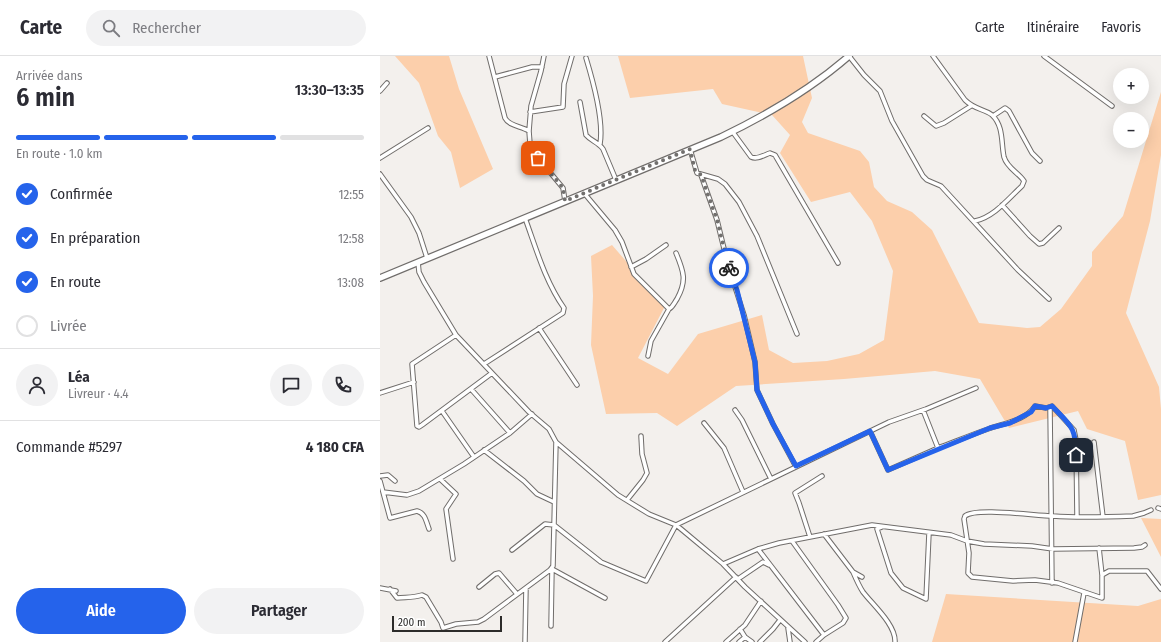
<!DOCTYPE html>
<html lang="fr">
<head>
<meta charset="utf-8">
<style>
	:root { --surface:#fff; --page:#f2f2f3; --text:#2b2b33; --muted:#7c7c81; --line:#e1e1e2; --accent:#2563eb }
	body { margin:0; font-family:"Fira Sans Condensed",sans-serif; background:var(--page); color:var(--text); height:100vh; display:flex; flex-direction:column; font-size:15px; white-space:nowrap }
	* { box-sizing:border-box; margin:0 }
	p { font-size:13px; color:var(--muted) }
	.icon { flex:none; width:22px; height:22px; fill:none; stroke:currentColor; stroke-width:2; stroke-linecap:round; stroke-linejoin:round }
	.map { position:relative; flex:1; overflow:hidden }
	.details { display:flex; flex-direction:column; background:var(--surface); width:380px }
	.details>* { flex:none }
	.buttons { position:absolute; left:733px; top:12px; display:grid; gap:8px }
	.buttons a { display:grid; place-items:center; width:36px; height:36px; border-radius:50%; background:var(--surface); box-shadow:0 4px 16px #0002; font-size:20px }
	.scale { position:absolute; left:12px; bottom:10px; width:110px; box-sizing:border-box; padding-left:4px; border:2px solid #2c2b2a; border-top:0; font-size:11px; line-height:14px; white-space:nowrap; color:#2c2b2a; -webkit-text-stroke:3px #fff; paint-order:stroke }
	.pin { position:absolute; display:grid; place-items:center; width:34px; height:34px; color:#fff; margin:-17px; border-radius:8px; box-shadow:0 2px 6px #0006 }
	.courier { position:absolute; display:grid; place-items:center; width:40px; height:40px; margin:-20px; border:3px solid #2563eb; border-radius:50%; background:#fff; color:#222; box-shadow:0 1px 5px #0007 }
	.head em { font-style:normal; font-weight:600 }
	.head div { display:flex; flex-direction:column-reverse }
	.head { display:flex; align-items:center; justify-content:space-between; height:68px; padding:0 16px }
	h1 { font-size:26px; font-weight:600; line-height:30px }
	.bar { display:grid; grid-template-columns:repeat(4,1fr); gap:6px 4px; align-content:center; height:48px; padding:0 16px }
	.bar i { height:5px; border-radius:3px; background:var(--line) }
	.bar .selected { background:var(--accent) }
	.bar p { grid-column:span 4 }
	.line { display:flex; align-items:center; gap:10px; padding:0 16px; border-top:1px solid var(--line) }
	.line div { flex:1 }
	.round { display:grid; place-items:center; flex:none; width:42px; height:42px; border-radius:21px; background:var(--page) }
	ol { padding:0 16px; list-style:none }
	li { display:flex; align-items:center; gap:12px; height:44px }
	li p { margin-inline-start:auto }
	li .icon { padding:4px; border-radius:50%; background:var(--accent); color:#fff; stroke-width:4 }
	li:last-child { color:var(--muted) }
	li i { width:22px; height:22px; border:2px solid var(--line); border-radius:50% }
	.primary-button { display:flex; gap:8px; margin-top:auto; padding:8px 16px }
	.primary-button a { flex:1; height:46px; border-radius:24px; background:var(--accent); color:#fff; font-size:16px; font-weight:600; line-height:46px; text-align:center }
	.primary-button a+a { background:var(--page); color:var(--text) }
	header { display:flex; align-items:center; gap:24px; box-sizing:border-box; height:56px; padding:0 20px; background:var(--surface); border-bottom:1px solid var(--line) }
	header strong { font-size:19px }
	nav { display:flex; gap:22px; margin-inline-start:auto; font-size:14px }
	.search { width:280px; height:36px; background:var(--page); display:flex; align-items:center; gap:10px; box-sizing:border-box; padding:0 14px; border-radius:22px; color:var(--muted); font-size:15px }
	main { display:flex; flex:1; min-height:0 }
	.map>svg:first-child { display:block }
	.green { fill:#fccfab }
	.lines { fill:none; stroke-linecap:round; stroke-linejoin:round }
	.street-casing { stroke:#706d6b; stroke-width:5.5 }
	.primary-casing { stroke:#706d6b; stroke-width:8 }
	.street { stroke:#fff; stroke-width:3.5 }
	.primary { stroke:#fff; stroke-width:5.5 }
	.done { stroke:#72706e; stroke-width:4; stroke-dasharray:0 7.2 }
	.route { stroke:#2563eb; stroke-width:5 }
</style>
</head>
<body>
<header>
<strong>Carte</strong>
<div class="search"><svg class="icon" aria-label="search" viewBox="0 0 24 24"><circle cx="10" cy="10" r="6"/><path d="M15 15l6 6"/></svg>Rechercher</div>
<nav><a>Carte</a><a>Itinéraire</a><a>Favoris</a></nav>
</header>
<main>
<section class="details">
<div class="head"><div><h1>6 min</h1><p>Arrivée dans</p></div><em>13:30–13:35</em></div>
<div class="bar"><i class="selected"></i><i class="selected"></i><i class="selected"></i><i></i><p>En route · 1.0 km</p></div>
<ol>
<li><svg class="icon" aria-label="check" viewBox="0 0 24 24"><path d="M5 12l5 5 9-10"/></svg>Confirmée<p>12:55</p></li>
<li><svg class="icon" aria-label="check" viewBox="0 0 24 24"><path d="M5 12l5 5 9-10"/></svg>En préparation<p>12:58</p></li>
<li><svg class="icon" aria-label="check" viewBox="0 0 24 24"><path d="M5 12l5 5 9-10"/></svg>En route<p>13:08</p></li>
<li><i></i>Livrée</li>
</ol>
<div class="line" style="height:72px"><a class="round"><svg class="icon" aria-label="person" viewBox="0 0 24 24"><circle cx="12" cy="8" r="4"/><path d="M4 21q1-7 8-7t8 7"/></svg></a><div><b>Léa</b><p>Livreur · 4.4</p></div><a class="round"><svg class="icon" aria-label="chat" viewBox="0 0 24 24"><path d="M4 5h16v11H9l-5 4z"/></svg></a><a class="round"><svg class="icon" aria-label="phone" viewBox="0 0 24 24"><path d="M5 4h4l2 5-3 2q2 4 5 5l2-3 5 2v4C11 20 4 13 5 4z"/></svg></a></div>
<div class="line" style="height:52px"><div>Commande #5297</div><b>4 180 CFA</b></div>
<div class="primary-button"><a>Aide</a><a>Partager</a></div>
</section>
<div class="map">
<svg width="781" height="586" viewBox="0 0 781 586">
	<rect width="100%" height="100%" fill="#f3f0ed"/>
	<path class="green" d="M10,0H69L79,33L113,113L80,132L71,96L58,80L39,27L15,0Z
		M238,0H423L432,42L422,66L428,77L480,95L489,106L494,131L507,145L532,156L552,174L599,267L647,272L660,271L681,253L712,210V196L743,160L781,36V99L770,165L746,257L779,331L781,353V439L758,444L745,385L707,373L698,355L629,372L600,323L555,315L464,323L356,330L297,370L277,357L226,358L211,289L213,240L211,200L232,189L285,250L258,302L288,318L318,278L382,259L389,294L413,307L447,305L479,298L504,284L513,215L492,165L470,136L431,146L400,97L410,79L392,59L342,48L333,33L250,42Z
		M761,462L781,463V501Z
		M566,538L758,550L781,543V586H552Z"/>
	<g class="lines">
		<defs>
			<path id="street" d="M109,0L125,62C129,70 141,70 149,75
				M164,0L161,15L151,50L149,75L150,88L158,102L183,132L185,145
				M469,0L484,19L500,35L512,65L543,120L547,124L561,130L638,214L669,243
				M553,0L585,44C595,54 605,53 612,59C624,70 621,88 624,101C627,112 638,116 644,125L642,130C628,143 614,161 595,165
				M664,0L732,50
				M206,2C213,25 224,65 220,88
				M115,21L152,11H162
				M0,35L7,27
				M200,46L206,79C211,85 218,86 223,93L236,124
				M150,56L183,51L184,28L192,0
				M544,60L556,70L564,67L591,50
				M613,60L625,52L629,55L652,97L660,105
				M352,75L371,101C377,104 384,99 390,97L395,99L458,207
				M310,93L317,117L338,123L345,128L359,146L377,180L417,278
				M0,102L48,72
				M0,118L31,161L39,177L47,202
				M321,119L337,164L348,209L364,259L375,306L377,334L393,368L416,411
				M204,137L235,174L242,186L254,218L289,253L271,285L268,300
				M622,149L650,180L659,188L663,187L679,172
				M38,206L39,216L44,226L76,279L149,356L169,373L176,386L238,439L269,458L296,469L301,473L343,508L365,531L425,586
				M251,211L266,203L286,189
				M289,253C293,251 294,247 297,243C307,225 304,216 296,197
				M159,272L197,329
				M76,279L32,308L37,370L39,371L42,369L112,317
				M104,308L183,257L184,252C165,225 156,192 145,162
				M91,333L130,377
				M0,337L34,326
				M670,351L672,527
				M355,354L362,364L391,423
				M62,355L94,401
				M324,367L344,392L363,436
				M490,375L508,414L558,392L543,354
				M714,386L723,461
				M558,392C574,386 591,379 608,373C624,367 645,365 655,350L666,352L672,350L694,374L696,384L697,461
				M104,394L144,425L157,438L174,446
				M0,420L8,419L15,425
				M60,423L76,438L66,453L73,503
				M0,425L10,462L37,455C45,457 46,465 49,473
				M3,436L27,439L39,435L84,408L130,377L152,358
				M247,444L263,424L267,417L262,398L261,380
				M778,452L781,453
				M502,471L497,473L511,517L523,532L546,543L549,477
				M444,478L473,516L482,521
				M430,481L419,447L415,437L442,420
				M412,485L458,549L466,562L463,567L444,579L436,586
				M719,492L722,519V542L678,527L655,524L633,525L592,521L588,517L589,497L584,463L585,460C596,451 656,460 673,460C699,462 726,461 753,460L764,457L771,454
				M378,493L444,579
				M132,494L165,468L174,469L221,506L266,525L296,469L509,366L546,353L596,332
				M343,508L378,493L399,487L492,469L571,479L587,485L604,488L652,490L673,493L754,492L762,491L765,489
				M473,516C476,523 479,530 483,536C493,549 516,569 515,586
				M722,519L729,515H767L781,533
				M358,523L383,506L389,509
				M99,531L115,518L119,517L137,538
				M0,532L16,535
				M10,533L17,542C26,541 33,542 42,539L46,541L61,566L63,572L76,568L98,566L104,563L170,514L173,510L176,386
				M171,570L172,513L225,542
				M408,572L410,586
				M360,573L365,581L372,586
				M145,586L146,532
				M285,586L356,521
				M346,586L365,569L381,545
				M359,586L365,581
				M380,586L393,573L400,564
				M695,586L704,537"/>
			<path id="primary" d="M0,222L341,81C387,59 430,34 469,0"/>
		</defs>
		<use href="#street" class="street-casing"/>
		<use href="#primary" class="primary-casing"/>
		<use href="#street" class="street"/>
		<use href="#primary" class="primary"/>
	</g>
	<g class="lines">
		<path class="done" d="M158,102L183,132L185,145L310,93L315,114L321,119L337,164L349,212"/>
		<path class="route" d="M349,212L357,234L375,306L377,334L393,368L416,410L490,375L508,414L610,372L630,367L651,356L655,350L666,352L672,350C691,370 696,371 696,399"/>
	</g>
</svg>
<div class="buttons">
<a>+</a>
<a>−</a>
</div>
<div class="scale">200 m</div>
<div class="pin" style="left:158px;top:102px;background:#ea580c"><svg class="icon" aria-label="bag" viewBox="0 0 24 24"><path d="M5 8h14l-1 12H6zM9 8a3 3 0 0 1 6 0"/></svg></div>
<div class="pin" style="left:696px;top:399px;background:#1f2937"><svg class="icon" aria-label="home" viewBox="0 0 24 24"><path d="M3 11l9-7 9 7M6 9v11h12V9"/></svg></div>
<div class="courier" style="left:349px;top:212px"><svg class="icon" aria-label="bike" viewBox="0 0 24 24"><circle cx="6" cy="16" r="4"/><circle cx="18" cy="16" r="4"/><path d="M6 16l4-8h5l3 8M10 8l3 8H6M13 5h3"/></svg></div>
</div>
</main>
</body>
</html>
